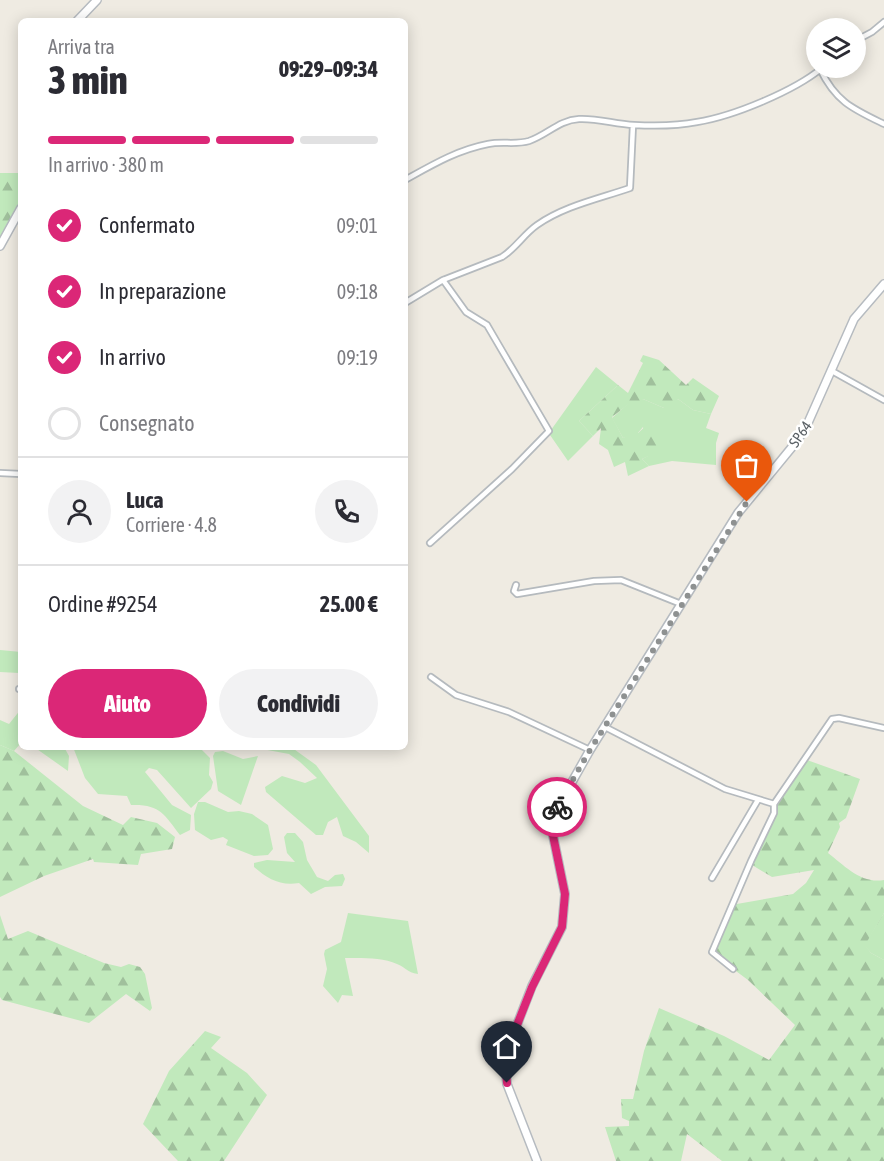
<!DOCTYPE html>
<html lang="it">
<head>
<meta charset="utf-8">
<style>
	:root { --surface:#fff; --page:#f2f2f3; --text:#2b2b33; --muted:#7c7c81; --line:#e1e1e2; --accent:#db2777 }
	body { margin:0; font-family:"Asap Condensed",sans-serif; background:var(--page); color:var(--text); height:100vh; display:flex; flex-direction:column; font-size:22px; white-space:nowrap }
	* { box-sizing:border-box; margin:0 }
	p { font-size:20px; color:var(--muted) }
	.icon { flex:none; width:33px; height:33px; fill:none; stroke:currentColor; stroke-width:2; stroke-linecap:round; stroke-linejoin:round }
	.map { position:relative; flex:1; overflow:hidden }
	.details { position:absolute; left:18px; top:18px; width:390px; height:732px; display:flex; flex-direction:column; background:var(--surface); border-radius:9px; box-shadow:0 3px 15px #0003 }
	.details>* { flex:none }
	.buttons { position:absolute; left:806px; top:18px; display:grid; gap:12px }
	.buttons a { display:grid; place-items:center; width:60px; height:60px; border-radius:50%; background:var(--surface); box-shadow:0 3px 15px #0003; font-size:30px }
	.pin { position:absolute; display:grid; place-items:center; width:51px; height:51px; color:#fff; margin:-62px -26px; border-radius:50% 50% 50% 0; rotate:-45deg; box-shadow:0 0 6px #0007 }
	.pin .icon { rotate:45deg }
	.courier { position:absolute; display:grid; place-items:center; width:60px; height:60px; margin:-30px; border:4px solid #db2777; border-radius:50%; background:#fff; color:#222; box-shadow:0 2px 8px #0007 }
	.overview em { font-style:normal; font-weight:800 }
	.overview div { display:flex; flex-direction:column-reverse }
	.overview { display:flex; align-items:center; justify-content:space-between; height:102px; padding:0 30px }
	h1 { font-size:39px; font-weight:800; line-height:45px }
	.bar { display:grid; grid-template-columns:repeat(4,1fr); gap:9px 6px; align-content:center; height:72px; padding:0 30px }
	.bar i { height:8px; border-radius:4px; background:var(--line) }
	.bar .current { background:var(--accent) }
	.bar p { grid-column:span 4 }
	.line { display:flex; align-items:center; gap:15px; padding:0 30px; border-top:2px solid var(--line) }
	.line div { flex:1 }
	.round { display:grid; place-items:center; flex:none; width:63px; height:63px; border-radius:32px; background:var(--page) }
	ol { padding:0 30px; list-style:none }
	li { display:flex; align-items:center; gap:18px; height:66px }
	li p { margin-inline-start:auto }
	li .icon { padding:6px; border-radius:50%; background:var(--accent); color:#fff; stroke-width:4 }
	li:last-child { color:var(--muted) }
	li i { width:33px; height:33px; border:3px solid var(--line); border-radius:50% }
	.button { display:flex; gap:12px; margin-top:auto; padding:12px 30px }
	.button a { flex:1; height:69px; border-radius:36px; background:var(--accent); color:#fff; font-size:24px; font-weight:800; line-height:69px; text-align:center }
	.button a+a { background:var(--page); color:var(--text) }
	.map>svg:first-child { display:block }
	.grass { fill:#c1e9bc }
	.forest { fill:url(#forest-firs) }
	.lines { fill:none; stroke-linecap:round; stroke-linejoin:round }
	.street-casing { stroke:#b5babe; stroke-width:8 }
	.secondary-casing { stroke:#b6bbc0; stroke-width:10 }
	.street { stroke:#fff; stroke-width:4.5 }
	.secondary { stroke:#fff; stroke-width:7 }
	.done { stroke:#8e9191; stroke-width:6; stroke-dasharray:0 10.8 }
	.route { stroke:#db2777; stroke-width:8 }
	.labels { text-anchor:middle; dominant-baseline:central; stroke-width:5; stroke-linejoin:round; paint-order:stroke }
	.street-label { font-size:15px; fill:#5a6065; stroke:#fff }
</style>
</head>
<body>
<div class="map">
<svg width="884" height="1161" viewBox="0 0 884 1161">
	<defs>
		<pattern id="forest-firs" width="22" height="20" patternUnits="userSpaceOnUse" patternTransform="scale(1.5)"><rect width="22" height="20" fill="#c1e9bc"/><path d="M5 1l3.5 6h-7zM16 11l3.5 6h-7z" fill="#a0c09c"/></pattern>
	</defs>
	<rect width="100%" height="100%" fill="#efebe2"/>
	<path class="grass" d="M596,367L618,385L579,421L593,436L568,461L550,435L551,430Z
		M643,399L664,408L678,399L693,410L711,414L706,428L719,433L716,443V465L672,461L649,466L642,459L648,456L643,427L637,434L623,438L612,418L630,402Z
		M0,650L21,652V669L19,673L0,672Z
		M21,709V743L14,751L0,745V720L9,724Z
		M34,747H64L69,756L68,771Z
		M73,747H199L210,758L209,775L213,782L211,789L191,808L157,770L149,768L145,772L172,805L191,815L190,830L180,835C164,814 160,804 131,805L127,796L98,794L85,778Z
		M251,747H291L316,765L369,836V853L356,842L343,836L337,817L328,822L323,835H316L266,792L265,787L282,776L305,783L317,778L300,762L289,754Z
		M223,751L243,759L258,756L241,805L218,791L213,756L215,752Z
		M198,802H205L228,812L239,811L252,814L268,825L273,849L268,855L254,856L226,845L228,840L223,837L211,840L195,830L194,814Z
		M287,833H295L303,842L307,860L317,877L328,881L335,875L343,874L345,879L342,886L325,887L311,894L299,883C280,886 268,879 254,867V863L267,860L295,862L287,853L284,837Z
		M348,913L408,921L418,974C406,972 407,968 397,964C382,957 361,958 345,958L353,996L342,995L338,1003L323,986L327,969L324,954L325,950L341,942Z
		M884,913V960L871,953L864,945Z"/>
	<path class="forest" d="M0,173H21L20,203L0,241Z
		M643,355L659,360L686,385L693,378L719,396L711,414L693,410L678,399L667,413L664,408L643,399L634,407L630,403L612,417L623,438L637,431L638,433L648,424L660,446L658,447L660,451L642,459L649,466L628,476L625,462L614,467L608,450L599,444L601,428L593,436L579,421L618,385L628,393L643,363L640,361Z
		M0,745L14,751L83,806L123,825L131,817L157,823L175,837L172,849L141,854L138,865L94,862L93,859L44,876L0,897Z
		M807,760L860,779L846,818L839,823L840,827L828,853C845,866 861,884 884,880V913L865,945L871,953L884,960V1161H722L687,1134L681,1161H616L605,1127L629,1126V1121L622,1118L621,1099H633L644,1051L659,1008L724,1036L769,1060L795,1025L748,980L717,957L713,949L731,905L793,894L806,883L814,870L772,877L752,865L773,819L776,804Z
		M0,915L8,939L28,931L104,963L121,967L129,964L140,967L145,974L152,1008L150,1011L126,994L89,1023L2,1000L0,997Z
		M205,1031L221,1037L211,1048L247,1073L267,1095L224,1161H178L143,1124L169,1071Z"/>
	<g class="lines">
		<defs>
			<path id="street" d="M855,41L872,32L884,22
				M820,69C836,102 853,109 884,124
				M405,180C432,165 457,150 488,144C502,141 516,145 529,141C547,135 559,120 579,119C597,118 615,124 634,125C654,126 677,126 697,122C734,116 794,91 822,68
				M405,303L443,280L502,257C516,248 524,234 537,225C564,206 598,199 630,188L633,125
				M832,371L884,400
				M0,473L21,474
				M430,543L512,469L549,431L487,325L466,312L443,280
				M516,585L514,591L517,594L594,581L621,580L681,604
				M431,677L456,695L509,712L590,750
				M19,689H21
				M605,727L725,789L774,804L832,719L839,718L884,728
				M712,878L758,800
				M733,969L712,952L751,861L774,813V804"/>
			<path id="secondary" d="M77,21L97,0
				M0,246L21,208
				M537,1161L507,1084L505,1061L508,1048L532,986L562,927L565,894L550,821L590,750L738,513L797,441L807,425L854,319L884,284"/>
		</defs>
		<use href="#street" class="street-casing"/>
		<use href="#secondary" class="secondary-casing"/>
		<use href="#street" class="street"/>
		<use href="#secondary" class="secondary"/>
	</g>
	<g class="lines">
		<path class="done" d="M557,807L590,750L747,502"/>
		<path class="route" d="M507,1083L505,1061L508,1048L532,987L562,927L565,894L550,821L557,807"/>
	</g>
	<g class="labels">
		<g class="street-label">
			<text transform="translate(800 434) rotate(-56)">SP64</text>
		</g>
	</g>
</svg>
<div class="buttons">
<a><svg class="icon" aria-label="layers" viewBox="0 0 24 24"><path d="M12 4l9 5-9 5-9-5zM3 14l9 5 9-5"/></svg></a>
</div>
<div class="pin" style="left:747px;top:502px;background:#ea580c"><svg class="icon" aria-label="bag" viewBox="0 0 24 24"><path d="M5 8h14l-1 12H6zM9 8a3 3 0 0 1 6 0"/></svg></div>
<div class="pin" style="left:507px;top:1083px;background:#1f2937"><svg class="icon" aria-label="home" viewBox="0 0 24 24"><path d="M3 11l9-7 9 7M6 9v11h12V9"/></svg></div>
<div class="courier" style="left:557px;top:807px"><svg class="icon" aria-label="bike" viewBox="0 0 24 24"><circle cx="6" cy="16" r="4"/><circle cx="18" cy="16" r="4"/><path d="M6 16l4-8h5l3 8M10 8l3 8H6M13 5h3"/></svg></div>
<section class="details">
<div class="overview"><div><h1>3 min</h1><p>Arriva tra</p></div><em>09:29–09:34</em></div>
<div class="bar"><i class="current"></i><i class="current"></i><i class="current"></i><i></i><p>In arrivo · 380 m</p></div>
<ol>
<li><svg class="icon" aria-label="check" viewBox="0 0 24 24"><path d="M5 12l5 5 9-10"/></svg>Confermato<p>09:01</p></li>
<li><svg class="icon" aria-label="check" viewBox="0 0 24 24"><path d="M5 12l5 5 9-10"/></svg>In preparazione<p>09:18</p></li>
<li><svg class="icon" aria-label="check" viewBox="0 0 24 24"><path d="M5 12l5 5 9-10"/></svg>In arrivo<p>09:19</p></li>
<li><i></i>Consegnato</li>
</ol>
<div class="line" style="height:108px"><a class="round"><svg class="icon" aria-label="person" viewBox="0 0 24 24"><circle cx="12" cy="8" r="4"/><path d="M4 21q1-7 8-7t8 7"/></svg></a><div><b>Luca</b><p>Corriere · 4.8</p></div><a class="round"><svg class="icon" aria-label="phone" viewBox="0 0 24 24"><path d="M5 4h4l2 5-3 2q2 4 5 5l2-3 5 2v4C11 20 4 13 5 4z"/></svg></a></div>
<div class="line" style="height:78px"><div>Ordine #9254</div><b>25.00 €</b></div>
<div class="button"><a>Aiuto</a><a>Condividi</a></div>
</section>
</div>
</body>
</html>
